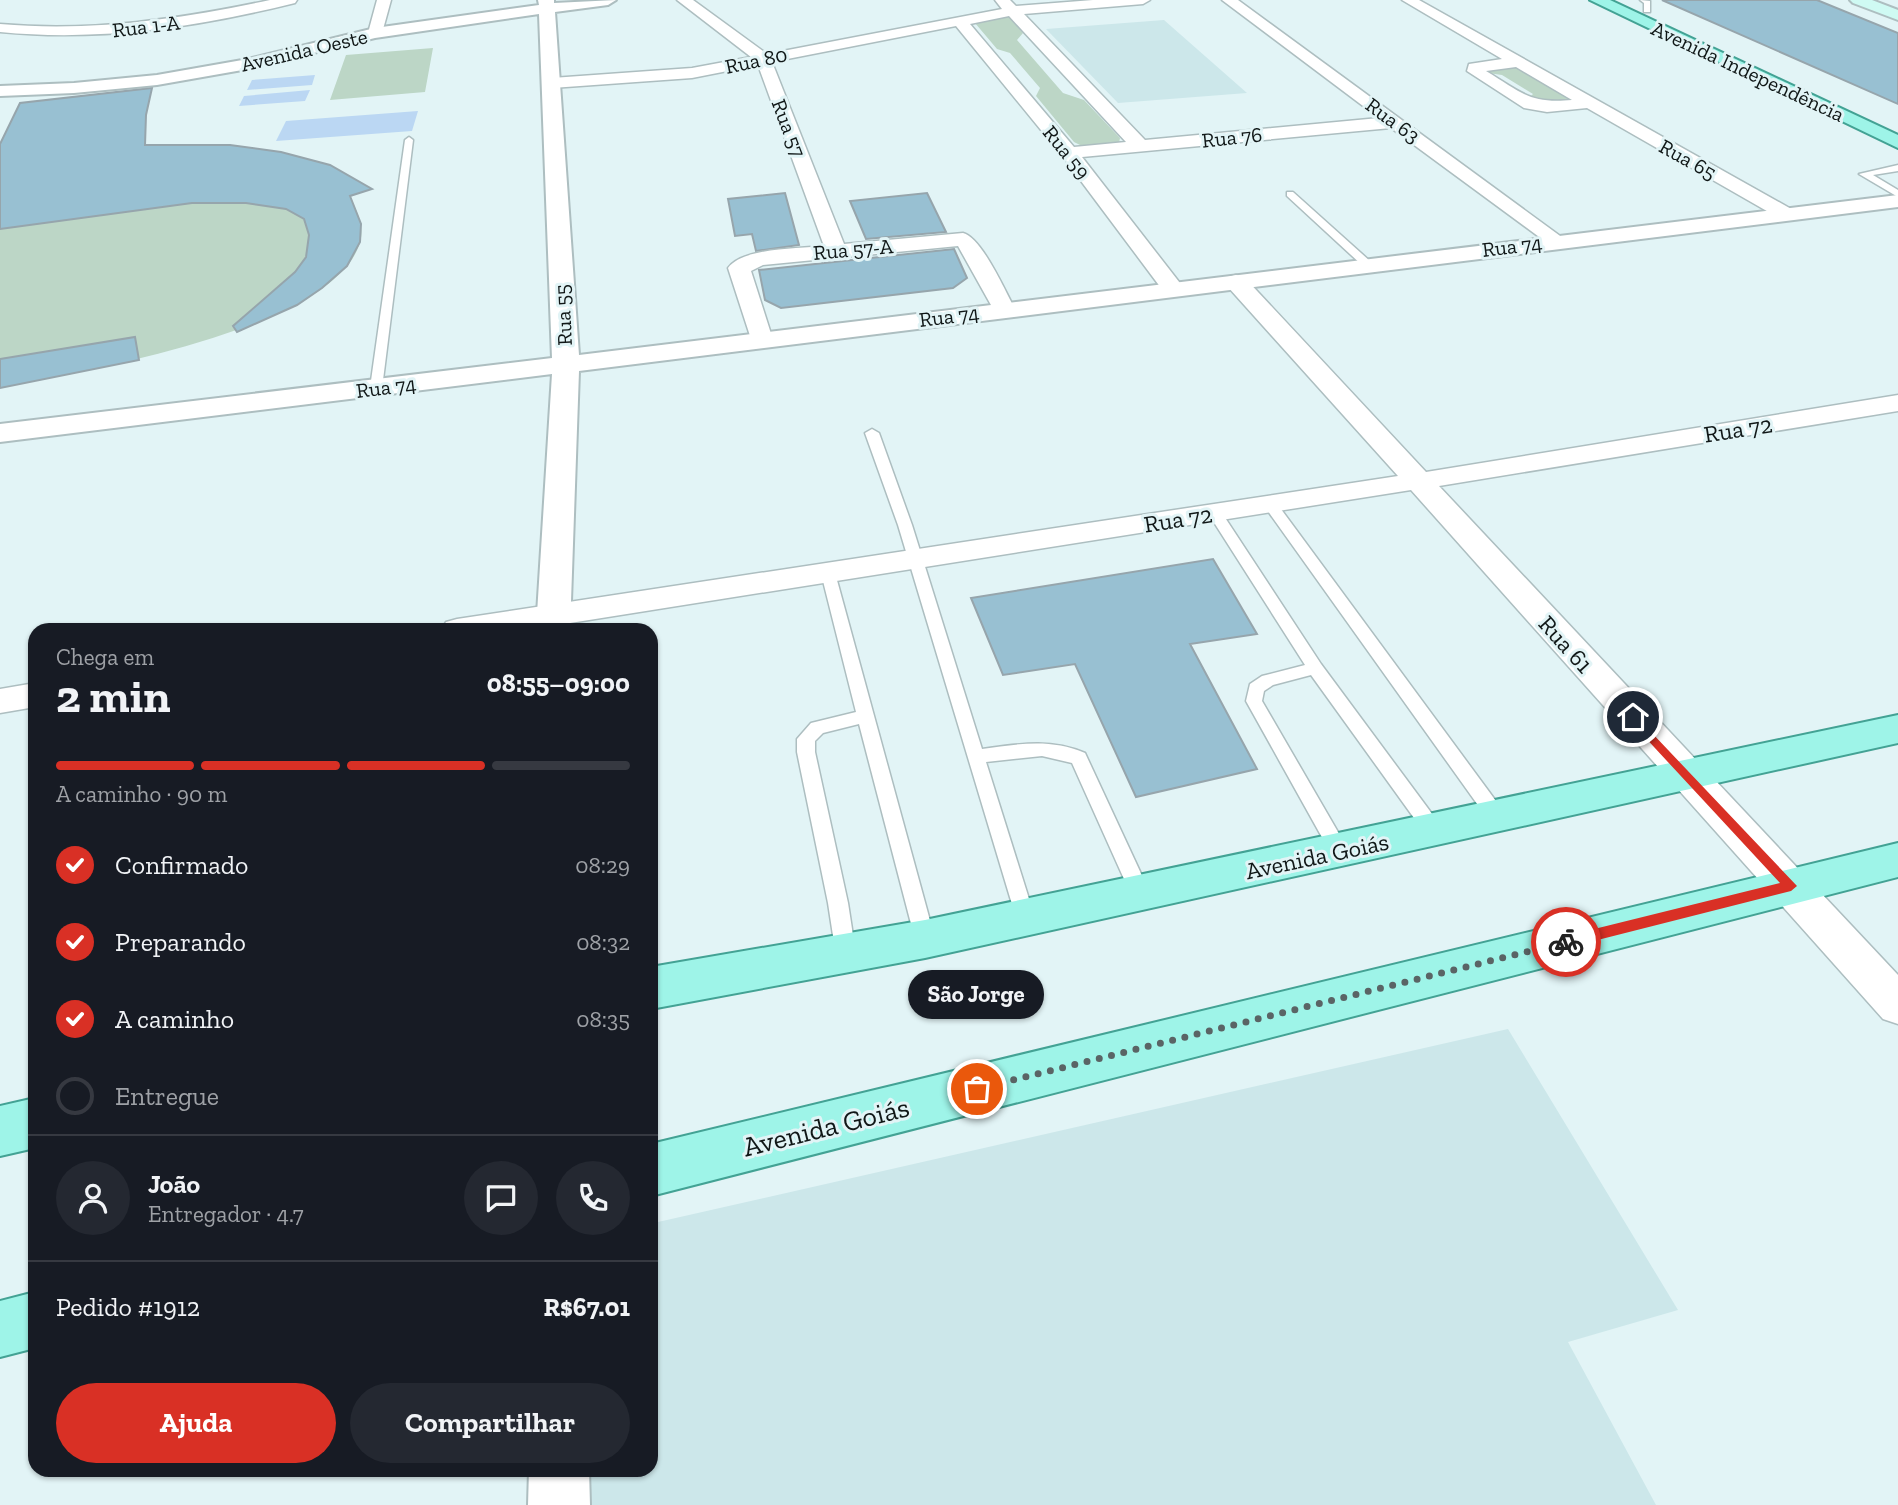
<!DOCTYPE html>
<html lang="pt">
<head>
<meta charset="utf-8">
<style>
	:root { --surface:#171b24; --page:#242831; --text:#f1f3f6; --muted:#9ea1a6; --line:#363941; --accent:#d93025 }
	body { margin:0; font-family:"Zilla Slab",serif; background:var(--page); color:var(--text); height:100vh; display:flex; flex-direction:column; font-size:26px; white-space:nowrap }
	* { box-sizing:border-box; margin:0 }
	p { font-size:23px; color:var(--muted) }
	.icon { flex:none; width:38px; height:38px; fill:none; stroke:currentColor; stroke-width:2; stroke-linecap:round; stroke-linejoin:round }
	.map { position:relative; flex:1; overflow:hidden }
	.sheet { position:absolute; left:28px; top:623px; width:630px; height:854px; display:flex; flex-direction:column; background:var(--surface); border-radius:21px; box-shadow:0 2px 5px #0004 }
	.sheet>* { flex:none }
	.pin { position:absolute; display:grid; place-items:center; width:60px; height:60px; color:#fff; margin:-30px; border:4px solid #fff; border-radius:50%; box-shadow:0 2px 7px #0007 }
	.courier { position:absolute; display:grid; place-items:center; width:70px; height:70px; margin:-35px; border:5px solid #d93025; border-radius:50%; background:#fff; color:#222; box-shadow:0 2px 9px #0007 }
	.bubble { position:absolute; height:49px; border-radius:24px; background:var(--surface); box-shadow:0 2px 5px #0004; font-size:23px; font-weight:700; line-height:49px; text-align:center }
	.summary em { font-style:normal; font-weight:700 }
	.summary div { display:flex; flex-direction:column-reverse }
	.summary { display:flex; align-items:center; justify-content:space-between; height:119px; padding:0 28px }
	h1 { font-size:46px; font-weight:700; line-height:52px }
	.bar { display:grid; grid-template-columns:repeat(4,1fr); gap:10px 7px; align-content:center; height:84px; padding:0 28px }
	.bar i { height:9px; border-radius:5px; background:var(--line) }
	.bar .active { background:var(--accent) }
	.bar p { grid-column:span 4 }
	.line { display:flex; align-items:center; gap:18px; padding:0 28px; border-top:2px solid var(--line) }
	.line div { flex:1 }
	.round { display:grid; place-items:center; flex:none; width:74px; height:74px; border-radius:37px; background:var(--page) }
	ol { padding:0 28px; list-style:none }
	li { display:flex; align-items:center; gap:21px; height:77px }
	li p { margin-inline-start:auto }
	li .icon { padding:7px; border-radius:50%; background:var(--accent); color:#fff; stroke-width:4 }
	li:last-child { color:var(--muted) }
	li i { width:38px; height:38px; border:4px solid var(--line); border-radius:50% }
	.cta { display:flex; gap:14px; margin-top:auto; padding:14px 28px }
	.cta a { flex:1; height:80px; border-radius:42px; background:var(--accent); color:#fff; font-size:28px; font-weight:700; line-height:80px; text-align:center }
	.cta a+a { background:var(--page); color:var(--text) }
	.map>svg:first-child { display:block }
	.built { fill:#cce7ea }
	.green { fill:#bcd6c6 }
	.water { fill:#bbd7f3 }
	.building { fill:#98c0d2; stroke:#96a5ac; stroke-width:2 }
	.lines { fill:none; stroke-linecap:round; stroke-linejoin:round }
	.service-casing { stroke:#adbec0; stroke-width:3 }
	.minor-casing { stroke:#adbec0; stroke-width:3 }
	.tertiary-casing { stroke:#adbec0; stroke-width:4 }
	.secondary-casing { stroke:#adbec0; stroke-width:4 }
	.primary-casing { stroke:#43a294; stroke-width:4 }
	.service { fill:#fff; fill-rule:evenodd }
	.minor { fill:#fff; fill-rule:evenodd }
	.tertiary { fill:#fff; fill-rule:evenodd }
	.secondary { fill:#cffaf3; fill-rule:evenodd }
	.primary { fill:#9ef4e8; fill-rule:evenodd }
	.route { fill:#d93025 }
	.done { stroke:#5a6465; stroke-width:7; stroke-dasharray:0 12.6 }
	.labels { text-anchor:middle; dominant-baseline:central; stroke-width:6; stroke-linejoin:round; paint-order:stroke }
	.far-street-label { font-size:21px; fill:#101717; stroke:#e2f4f6 }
	.street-label { font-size:24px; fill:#101717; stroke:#e2f4f6 }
	.near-street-label { font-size:28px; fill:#101717; stroke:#e2f4f6 }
</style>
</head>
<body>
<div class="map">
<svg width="1898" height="1505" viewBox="0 0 1898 1505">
	<rect width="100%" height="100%" fill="#e2f4f6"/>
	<path class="built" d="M1164,20L1247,93L1118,103L1046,29Z
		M1508,1029L1678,1310L1568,1342L1656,1505H591L590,1470H651V1232L658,1222Z"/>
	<path class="green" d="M1001,16L1010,17L1023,33L1017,40L1063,93L1084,100L1120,138L1119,143L1084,147L1074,142L1036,96L1040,88L1010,53L997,49L975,23Z
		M433,48L425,92L330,100L346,55Z
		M1505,66L1518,68L1570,97L1569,101L1546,103L1529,98L1533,94L1502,75L1488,73L1484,68Z
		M183,144L230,145L330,165L372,189L350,196C356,210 365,226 360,242C337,329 78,372 0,388V162L121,146Z"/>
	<path class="water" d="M315,75L312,85L247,90L252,80Z
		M310,90L305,101L239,106L244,96Z
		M418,111L412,131L276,141L286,121Z"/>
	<path class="building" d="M1662,0H1817L1898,33V104Z
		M152,88L146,115L145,145H230L281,152L330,165L372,189L350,196L361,224L360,242L347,266L322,288L297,305L237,332L233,326L295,272L306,257L309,235L304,219L286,209L246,203H192L0,229V144L20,103Z
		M785,193L799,245L756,251L752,234L735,236L728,199Z
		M927,193L946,232L866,239L850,201Z
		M954,249L967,278L953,288L781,308L765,300L759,270Z
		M135,337L139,360L0,388V359Z
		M1213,559L1257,634L1190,644L1257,769L1136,797L1075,664L1003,675L971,598Z"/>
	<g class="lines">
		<defs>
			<path id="service" d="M1640,0L1650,1V12H1644V3Z
				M409,137L413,140L382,388L376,392L370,388L405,140Z
				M1898,165V171L1873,175L1898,190V197L1859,174Z
				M1287,192H1293L1371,262V266H1363L1287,196Z
				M872,429L879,433L912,525L982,749C1019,744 1050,738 1085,753L1150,893L1147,899L1140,901L1133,899L1072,763L1042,756L986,762L1035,918L1032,924L1025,927L1018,924L898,525L865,433Z
				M1270,500L1275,501L1504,812L1506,817L1504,822L1497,824L1490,822L1265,507L1263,504Z
				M1215,509L1220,510L1321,664L1441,826L1443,831L1441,836L1434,839L1427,836L1311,675L1273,685L1264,691L1262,701L1349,851L1347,857L1340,859L1333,857L1246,701L1250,684L1262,676L1305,665L1208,513Z
				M828,568L835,573L935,939L932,945L925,948L918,945L915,939L859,724L823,733L815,741V752L848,903L856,955L853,961L846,964L839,961L836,955L828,903L797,752V739L811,723L856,712L821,573Z"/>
			<path id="minor" d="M270,0H297L295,3C198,27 100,42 0,32V24C92,32 180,19 270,0Z
				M377,0H391L382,33L375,37L368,33Z
				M677,0H693L767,54L1002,9L995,0H1010L1016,6L1093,0H1150L1143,4L1024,14L1145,140L1379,118L1222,0H1238L1567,241L1564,245H1550L1391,128L1082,157L1183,287L1180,292H1164L1063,157L956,26L772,62L844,244L963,233C982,238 1005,291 1015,309L1012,314H996L958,246L763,265L751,271L773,340L769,345H753L728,268C743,247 800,249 824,246L758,65L692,78L552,88L544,83L552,78L692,68L751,57ZM1009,16L1126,142L1074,147L970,24Z
				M1402,0H1419L1793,210L1796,214L1793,218H1779L1587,108L1547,112L1524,108L1467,71L1469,64L1502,59ZM1516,67L1572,100C1529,104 1521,92 1486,71Z
				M1236,275L1244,277L1426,472L1898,395V411L1439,486L1898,975V1024L1883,1019L1411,490L526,630H441L446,622L457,619L1398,476L1228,287L1225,282L1228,277Z
				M35,683V707L0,713V689Z"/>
			<path id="tertiary" d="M538,0H554V3L616,0L608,5L555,12L579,355L1898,195V207L579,371L570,630H536L552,374L0,442V424L552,358L539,14L375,38L248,69L157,85L74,93L0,96V86L74,83L157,75L248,59L375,28L539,5Z
				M529,1470H589L590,1505H528Z"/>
			<path id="secondary" d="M1850,0H1872L1898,10V20L1853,3Z"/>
			<path id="primary" d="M1590,0H1610L1898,135V148Z
				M1898,715V743L925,958L651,1009V967L925,920Z
				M1898,843V877L651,1196V1144Z
				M35,1098V1148L0,1156V1106Z
				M35,1292V1348L0,1357V1301Z"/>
		</defs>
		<use href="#service" class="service-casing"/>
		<use href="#minor" class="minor-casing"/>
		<use href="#tertiary" class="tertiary-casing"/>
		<use href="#secondary" class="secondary-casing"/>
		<use href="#primary" class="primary-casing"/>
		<use href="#service" class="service"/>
		<use href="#minor" class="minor"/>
		<use href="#tertiary" class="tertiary"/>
		<use href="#secondary" class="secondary"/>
		<use href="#primary" class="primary"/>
	</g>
	<path class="route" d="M1633,713L1797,886L1791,891L1566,948L1559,942L1566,936L1780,883L1629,720L1627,717Z"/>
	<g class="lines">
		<path class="done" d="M977,1089L1566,942"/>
	</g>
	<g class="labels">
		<g class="far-street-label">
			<text transform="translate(146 26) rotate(-7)">Rua 1-A</text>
			<text transform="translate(304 50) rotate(-13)">Avenida Oeste</text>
			<text transform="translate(756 60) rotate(-12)">Rua 80</text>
			<text transform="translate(1748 71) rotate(25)">Avenida Independência</text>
			<text transform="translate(1393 120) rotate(36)">Rua 63</text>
			<text transform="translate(789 128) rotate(69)">Rua 57</text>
			<text transform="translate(1232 137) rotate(-6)">Rua 76</text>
			<text transform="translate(1067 152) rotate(51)">Rua 59</text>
			<text transform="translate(1688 159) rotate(29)">Rua 65</text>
			<text transform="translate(1512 246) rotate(-7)">Rua 74</text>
			<text transform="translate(853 249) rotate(-5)">Rua 57-A</text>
			<text transform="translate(563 315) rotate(-93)">Rua 55</text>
			<text transform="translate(949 316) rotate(-7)">Rua 74</text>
			<text transform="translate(386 387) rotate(-7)">Rua 74</text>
		</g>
		<g class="street-label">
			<text transform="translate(1738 429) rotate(-9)">Rua 72</text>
			<text transform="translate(1178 519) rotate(-9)">Rua 72</text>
			<text transform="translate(1566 644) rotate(48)">Rua 61</text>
			<text transform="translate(1317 856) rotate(-12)">Avenida Goiás</text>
		</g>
		<g class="near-street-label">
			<text transform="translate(826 1127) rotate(-14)">Avenida Goiás</text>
		</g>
	</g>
</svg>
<div class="pin" style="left:977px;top:1089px;background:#ea580c"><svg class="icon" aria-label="bag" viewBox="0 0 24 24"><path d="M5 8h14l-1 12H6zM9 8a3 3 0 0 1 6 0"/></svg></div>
<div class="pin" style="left:1633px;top:717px;background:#1f2937"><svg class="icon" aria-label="home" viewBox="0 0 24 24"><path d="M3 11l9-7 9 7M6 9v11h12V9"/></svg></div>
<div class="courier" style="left:1566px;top:942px"><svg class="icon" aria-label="bike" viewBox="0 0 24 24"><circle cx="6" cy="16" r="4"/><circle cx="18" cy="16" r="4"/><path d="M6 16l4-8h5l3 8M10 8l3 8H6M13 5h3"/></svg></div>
<div class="bubble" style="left:908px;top:970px;width:136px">São Jorge</div>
<section class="sheet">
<div class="summary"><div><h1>2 min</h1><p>Chega em</p></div><em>08:55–09:00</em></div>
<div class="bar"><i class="active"></i><i class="active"></i><i class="active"></i><i></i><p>A caminho · 90 m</p></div>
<ol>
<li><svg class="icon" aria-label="check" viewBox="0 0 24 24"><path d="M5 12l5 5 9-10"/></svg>Confirmado<p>08:29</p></li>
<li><svg class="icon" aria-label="check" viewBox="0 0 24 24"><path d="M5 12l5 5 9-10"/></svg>Preparando<p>08:32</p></li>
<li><svg class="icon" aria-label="check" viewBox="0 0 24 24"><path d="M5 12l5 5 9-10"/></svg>A caminho<p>08:35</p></li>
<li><i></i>Entregue</li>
</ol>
<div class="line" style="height:126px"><a class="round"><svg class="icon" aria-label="person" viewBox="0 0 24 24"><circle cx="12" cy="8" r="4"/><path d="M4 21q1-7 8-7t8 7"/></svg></a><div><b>João</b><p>Entregador · 4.7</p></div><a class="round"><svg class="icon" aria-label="chat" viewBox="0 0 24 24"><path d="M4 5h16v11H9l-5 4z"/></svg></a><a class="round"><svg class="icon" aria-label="phone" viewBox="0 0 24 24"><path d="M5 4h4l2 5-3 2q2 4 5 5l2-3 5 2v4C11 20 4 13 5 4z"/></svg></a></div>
<div class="line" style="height:91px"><div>Pedido #1912</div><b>R$67.01</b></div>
<div class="cta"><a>Ajuda</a><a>Compartilhar</a></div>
</section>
</div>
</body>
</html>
